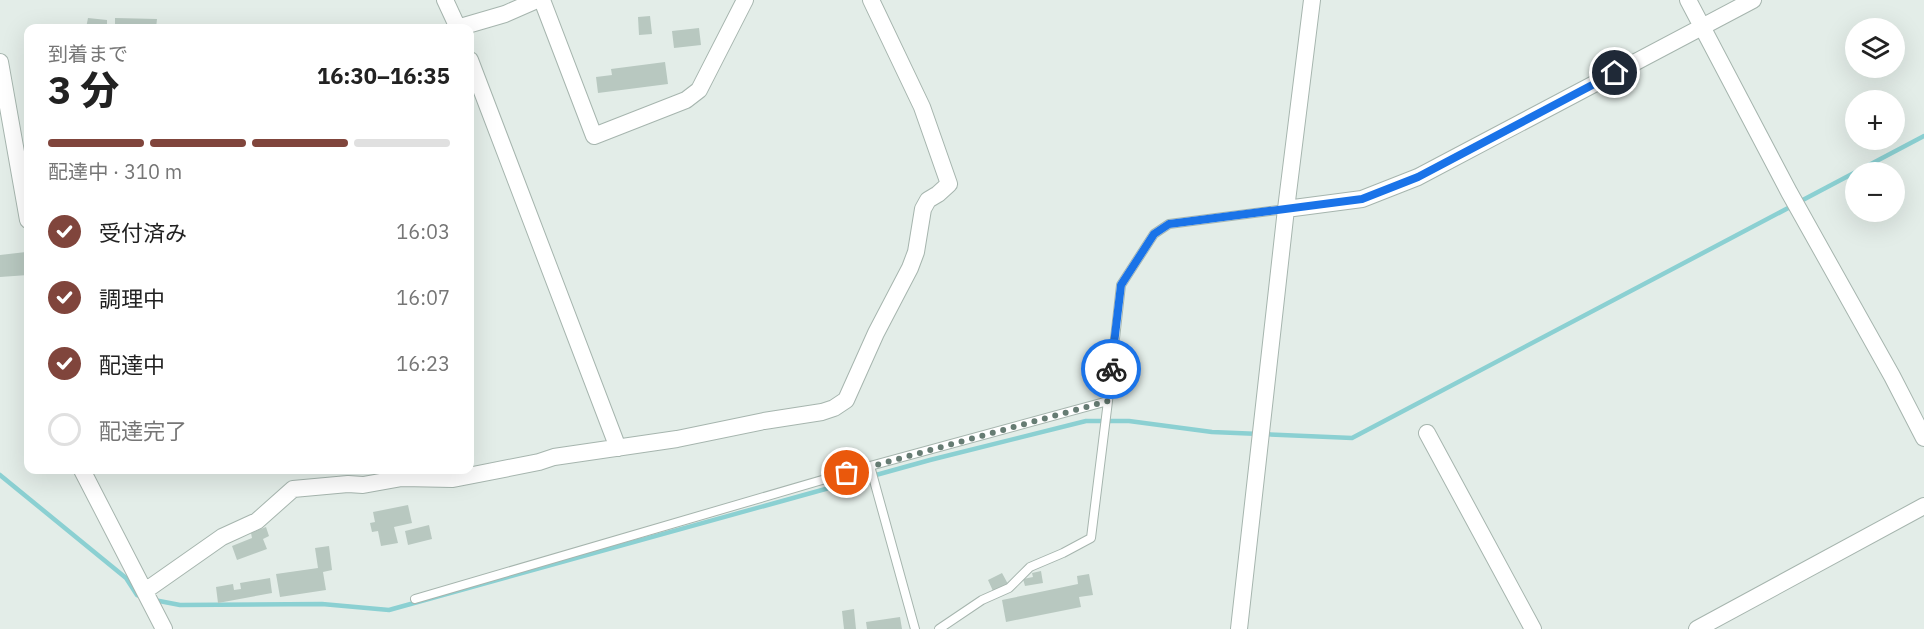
<!DOCTYPE html>
<html lang="ja">
<head>
<meta charset="utf-8">
<style>
	:root { --surface:#fff; --page:#f2f2f2; --text:#222; --muted:#767676; --line:#e0e0e0; --accent:#80453c }
	body { margin:0; font-family:"IBM Plex Sans","Noto Sans JP",sans-serif; background:var(--page); color:var(--text); height:100vh; display:flex; flex-direction:column; font-size:22px; white-space:nowrap }
	* { box-sizing:border-box; margin:0 }
	p { font-size:20px; color:var(--muted) }
	.icon { flex:none; width:33px; height:33px; fill:none; stroke:currentColor; stroke-width:2; stroke-linecap:round; stroke-linejoin:round }
	.map { position:relative; flex:1; overflow:hidden }
	.details { position:absolute; left:24px; top:24px; width:450px; height:450px; display:flex; flex-direction:column; background:var(--surface); border-radius:12px; box-shadow:0 6px 24px #0002 }
	.details>* { flex:none }
	.buttons { position:absolute; left:1845px; top:18px; display:grid; gap:12px }
	.buttons a { display:grid; place-items:center; width:60px; height:60px; border-radius:50%; background:var(--surface); box-shadow:0 6px 24px #0002; font-size:30px }
	.pin { position:absolute; display:grid; place-items:center; width:51px; height:51px; color:#fff; margin:-26px; border:3px solid #fff; border-radius:50%; box-shadow:0 2px 6px #0007 }
	.courier { position:absolute; display:grid; place-items:center; width:60px; height:60px; margin:-30px; border:4px solid #1a73e8; border-radius:50%; background:#fff; color:#222; box-shadow:0 2px 8px #0007 }
	.summary em { font-style:normal; font-weight:800 }
	.summary div { display:flex; flex-direction:column-reverse }
	.summary { display:flex; align-items:center; justify-content:space-between; height:102px; padding:0 24px }
	h1 { font-size:39px; font-weight:800; line-height:45px }
	.bar { display:grid; grid-template-columns:repeat(4,1fr); gap:9px 6px; align-content:center; height:72px; padding:0 24px }
	.bar i { height:8px; border-radius:4px; background:var(--line) }
	.bar .selected { background:var(--accent) }
	.bar p { grid-column:span 4 }
	ol { padding:0 24px; list-style:none }
	li { display:flex; align-items:center; gap:18px; height:66px }
	li p { margin-inline-start:auto }
	li .icon { padding:6px; border-radius:50%; background:var(--accent); color:#fff; stroke-width:4 }
	li:last-child { color:var(--muted) }
	li i { width:33px; height:33px; border:3px solid var(--line); border-radius:50% }
	.map>svg:first-child { display:block }
	.lines { fill:none; stroke-linecap:round; stroke-linejoin:round }
	.stream { stroke:#8bd0d2; stroke-width:4.5 }
	.building { fill:#b8c8c0 }
	.lane-casing { stroke:#a6b5ae; stroke-width:10 }
	.street-casing { stroke:#a6b5ae; stroke-width:18 }
	.lane { stroke:#fff; stroke-width:8 }
	.street { stroke:#fff; stroke-width:16 }
	.done { stroke:#667c73; stroke-width:6; stroke-dasharray:0 10.8 }
	.route { stroke:#1a73e8; stroke-width:8 }
</style>
</head>
<body>
<div class="map">
<svg width="1924" height="629" viewBox="0 0 1924 629">
	<rect width="100%" height="100%" fill="#e3ede8"/>
	<g class="lines">
		<path class="stream" d="M1799,202L1924,136
			M0,475L126,578L137,595L143,597
			M154,600L180,605L322,604L389,610L930,460L1086,421H1129L1212,432L1352,438L1792,206"/>
	</g>
	<path class="building" d="M650,16L652,34L639,35L638,17Z
		M88,18L107,20V28H86Z
		M115,18L157,19L156,28H115Z
		M699,28L701,45L674,48L672,31Z
		M665,62L668,84L598,93L596,77L612,75L611,69Z
		M26,252L28,275L0,277V255Z
		M408,505L412,523L394,527L398,543L381,546L378,531L372,532L370,523L375,522L373,512Z
		M429,525L432,539L408,545L405,531Z
		M266,527L269,536L263,539L267,549L237,560L232,546L252,538L251,533Z
		M329,546L332,570L323,572L326,590L280,597L276,574L318,568L315,548Z
		M1041,571L1043,583L1025,586L1023,579L1033,577L1032,573Z
		M1002,573L1008,584L993,591L988,580Z
		M1089,574L1093,595L1079,597L1081,607L1006,622L1002,600L1078,584L1077,576Z
		M270,578L272,593L218,603L216,587L233,584L234,590L241,589L240,583Z
		M854,609L856,629H844L842,611Z
		M900,617L902,629H867L866,622Z"/>
	<g class="lines">
		<defs>
			<path id="lane" d="M870,466L915,629
				M415,599L870,466L1108,401L1121,285L1154,234L1169,224L1286,209
				M939,629L982,600L1009,588L1030,567L1063,553L1091,538L1108,401"/>
			<path id="street" d="M445,0L458,28
				M542,0L594,136L686,100L699,90L745,0
				M1688,0L1789,192L1892,376L1924,438
				M457,28L505,14L537,0
				M470,60L618,448
				M0,62L28,220
				M1286,209L1362,199L1418,177L1753,0
				M1427,433L1533,629
				M82,470L164,629
				M145,591L222,537L257,521L293,489L348,484L363,485L402,478L453,479L539,462L554,457L677,439L764,421L822,412L834,408L846,400L876,333L910,268L916,252L923,209L928,200L938,194L949,184L922,107L871,0
				M1239,629L1286,209L1312,0
				M1697,629L1924,506"/>
		</defs>
		<use href="#lane" class="lane-casing"/>
		<use href="#street" class="street-casing"/>
		<use href="#lane" class="lane"/>
		<use href="#street" class="street"/>
	</g>
	<g class="lines">
		<path class="done" d="M847,473L1108,401L1111,369"/>
		<path class="route" d="M1111,369L1121,285L1154,234L1169,224L1362,199L1418,177L1615,73"/>
	</g>
</svg>
<div class="buttons">
<a><svg class="icon" aria-label="layers" viewBox="0 0 24 24"><path d="M12 4l9 5-9 5-9-5zM3 14l9 5 9-5"/></svg></a>
<a>+</a>
<a>−</a>
</div>
<div class="pin" style="left:847px;top:473px;background:#ea580c"><svg class="icon" aria-label="bag" viewBox="0 0 24 24"><path d="M5 8h14l-1 12H6zM9 8a3 3 0 0 1 6 0"/></svg></div>
<div class="pin" style="left:1615px;top:73px;background:#1f2937"><svg class="icon" aria-label="home" viewBox="0 0 24 24"><path d="M3 11l9-7 9 7M6 9v11h12V9"/></svg></div>
<div class="courier" style="left:1111px;top:369px"><svg class="icon" aria-label="bike" viewBox="0 0 24 24"><circle cx="6" cy="16" r="4"/><circle cx="18" cy="16" r="4"/><path d="M6 16l4-8h5l3 8M10 8l3 8H6M13 5h3"/></svg></div>
<section class="details">
<div class="summary"><div><h1>3 分</h1><p>到着まで</p></div><em>16:30–16:35</em></div>
<div class="bar"><i class="selected"></i><i class="selected"></i><i class="selected"></i><i></i><p>配達中 · 310 m</p></div>
<ol>
<li><svg class="icon" aria-label="check" viewBox="0 0 24 24"><path d="M5 12l5 5 9-10"/></svg>受付済み<p>16:03</p></li>
<li><svg class="icon" aria-label="check" viewBox="0 0 24 24"><path d="M5 12l5 5 9-10"/></svg>調理中<p>16:07</p></li>
<li><svg class="icon" aria-label="check" viewBox="0 0 24 24"><path d="M5 12l5 5 9-10"/></svg>配達中<p>16:23</p></li>
<li><i></i>配達完了</li>
</ol>
</section>
</div>
</body>
</html>
